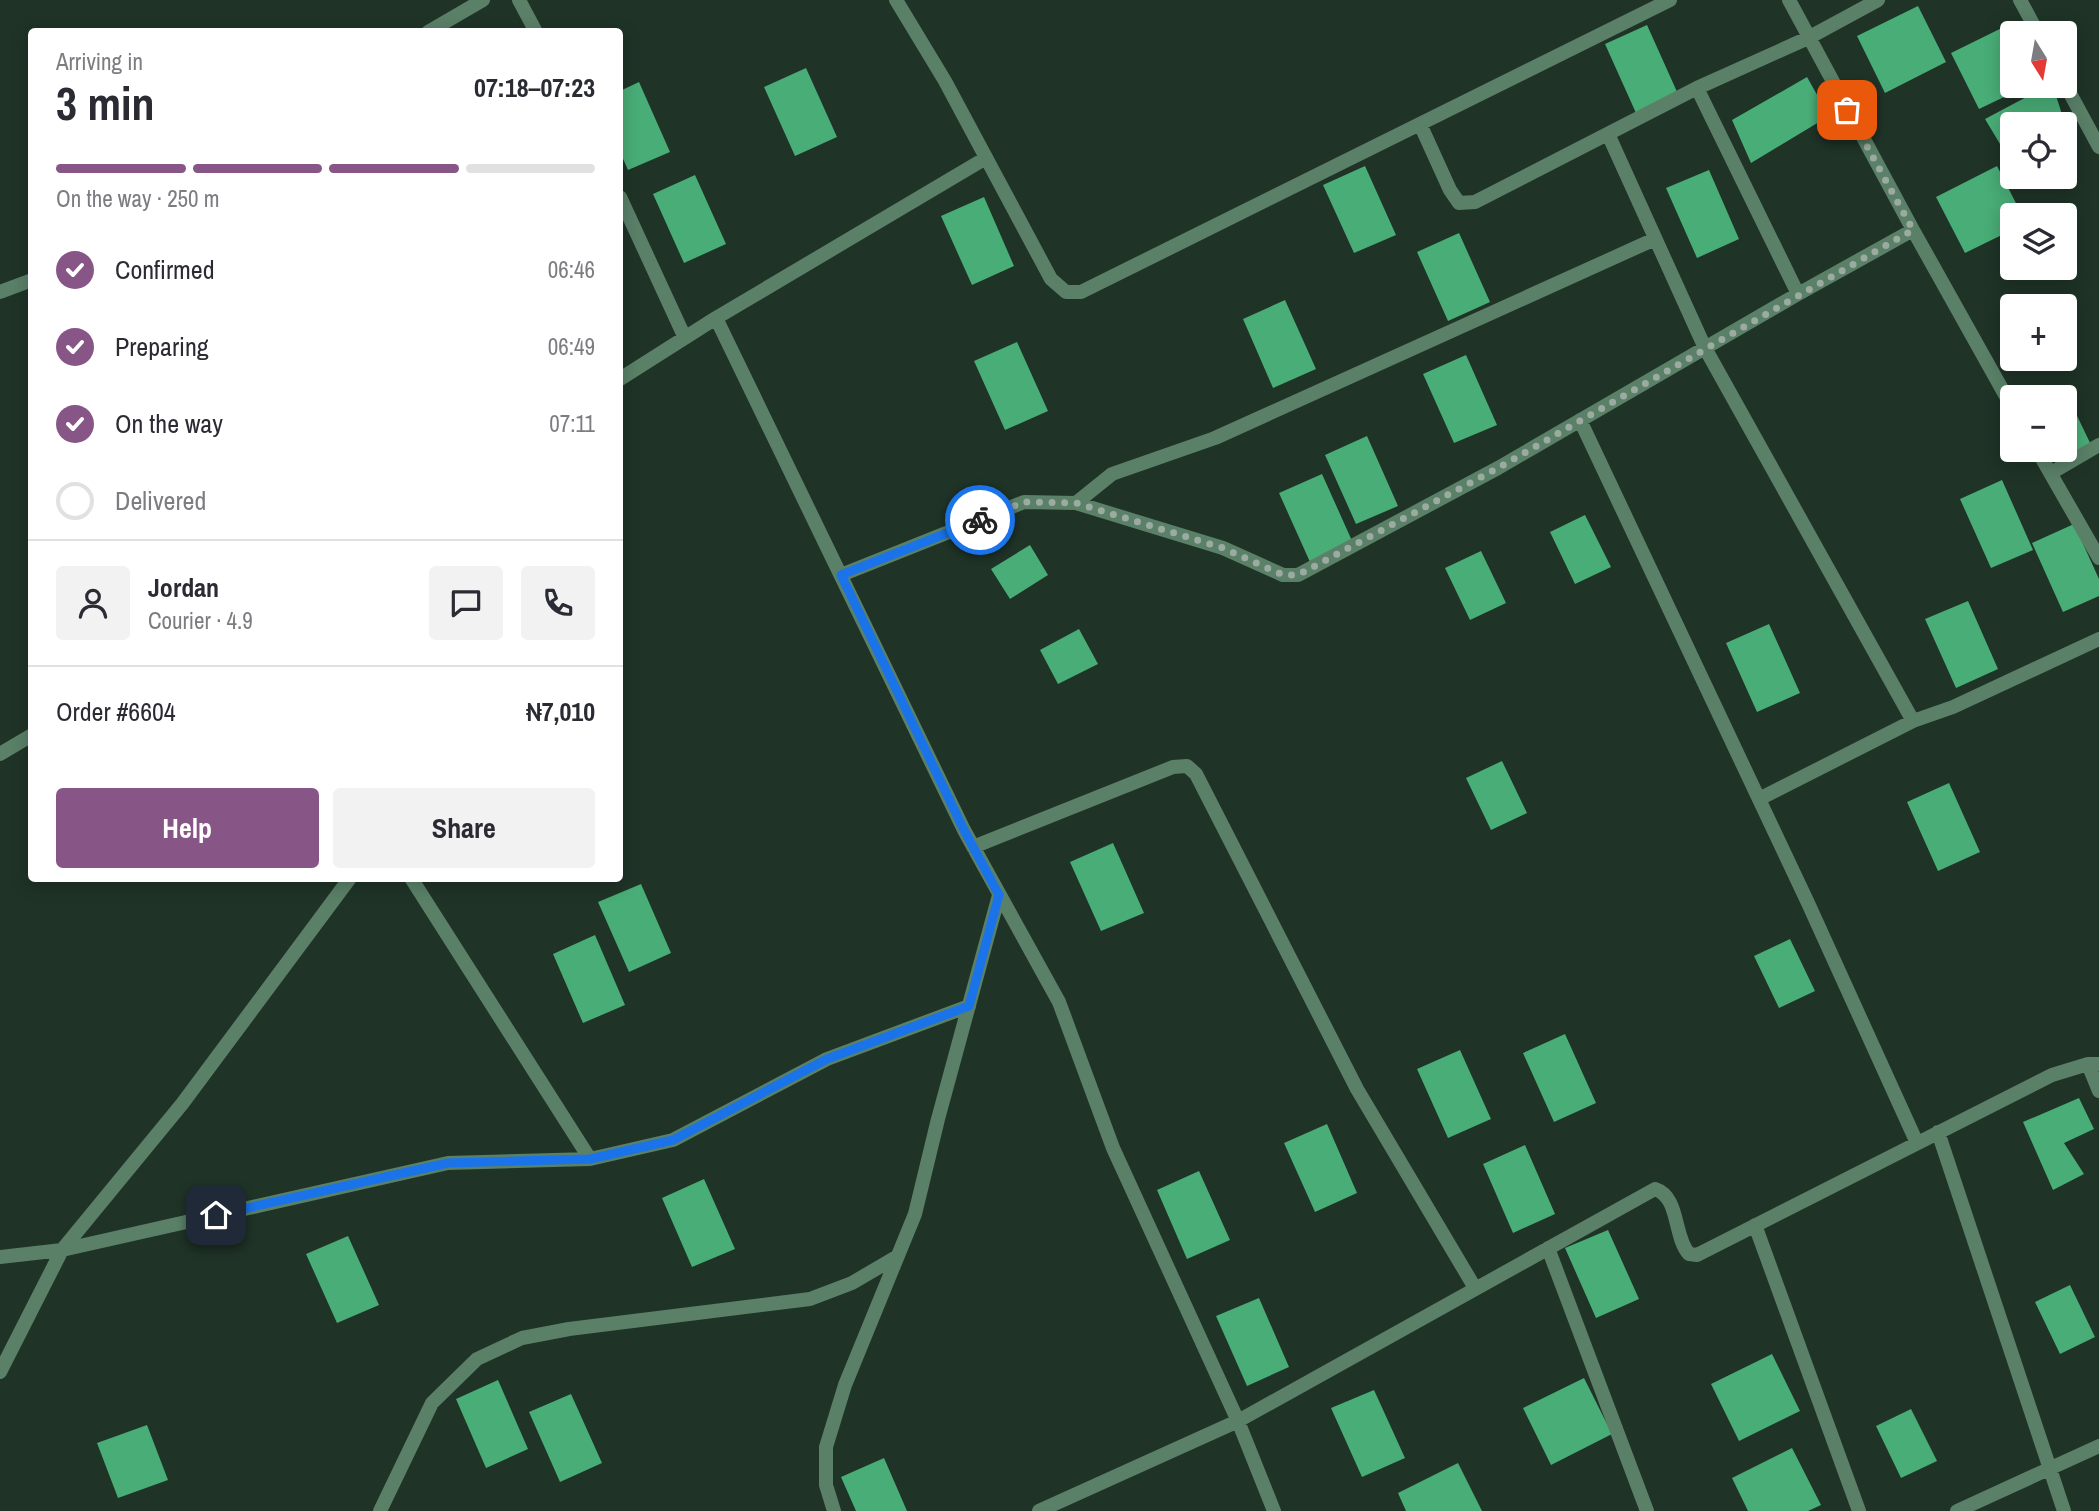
<!DOCTYPE html>
<html lang="en">
<head>
<meta charset="utf-8">
<style>
	:root { --surface:#fff; --page:#f2f2f3; --text:#2b2b33; --muted:#7c7c81; --line:#e1e1e2; --accent:#875586 }
	body { margin:0; font-family:"Archivo Narrow",sans-serif; background:var(--page); color:var(--text); height:100vh; display:flex; flex-direction:column; font-size:26px; white-space:nowrap }
	* { box-sizing:border-box; margin:0 }
	p { font-size:23px; color:var(--muted) }
	.icon { flex:none; width:38px; height:38px; fill:none; stroke:currentColor; stroke-width:2; stroke-linecap:round; stroke-linejoin:round }
	.map { position:relative; flex:1; overflow:hidden }
	.sheet { position:absolute; left:28px; top:28px; width:595px; height:854px; display:flex; flex-direction:column; background:var(--surface); border-radius:7px; box-shadow:0 4px 18px #0003 }
	.sheet>* { flex:none }
	.needle { width:46px; rotate:169deg }
	.buttons { position:absolute; left:2000px; top:21px; display:grid; gap:14px }
	.buttons a { display:grid; place-items:center; width:77px; height:77px; border-radius:7px; background:var(--surface); box-shadow:0 4px 18px #0003; font-size:35px }
	.pin { position:absolute; display:grid; place-items:center; width:60px; height:60px; color:#fff; margin:-30px; border-radius:14px; box-shadow:0 4px 10px #0006 }
	.courier { position:absolute; display:grid; place-items:center; width:70px; height:70px; margin:-35px; border:5px solid #1a73e8; border-radius:50%; background:#fff; color:#222; box-shadow:0 2px 9px #0007 }
	.head em { font-style:normal; font-weight:800 }
	.head div { display:flex; flex-direction:column-reverse }
	.head { display:flex; align-items:center; justify-content:space-between; height:119px; padding:0 28px }
	h1 { font-size:46px; font-weight:800; line-height:52px }
	.bar { display:grid; grid-template-columns:repeat(4,1fr); gap:10px 7px; align-content:center; height:84px; padding:0 28px }
	.bar i { height:9px; border-radius:5px; background:var(--line) }
	.bar .on { background:var(--accent) }
	.bar p { grid-column:span 4 }
	.line { display:flex; align-items:center; gap:18px; padding:0 28px; border-top:2px solid var(--line) }
	.line div { flex:1 }
	.round { display:grid; place-items:center; flex:none; width:74px; height:74px; border-radius:7px; background:var(--page) }
	ol { padding:0 28px; list-style:none }
	li { display:flex; align-items:center; gap:21px; height:77px }
	li p { margin-inline-start:auto }
	li .icon { padding:7px; border-radius:50%; background:var(--accent); color:#fff; stroke-width:4 }
	li:last-child { color:var(--muted) }
	li i { width:38px; height:38px; border:4px solid var(--line); border-radius:50% }
	.primary-button { display:flex; gap:14px; margin-top:auto; padding:14px 28px }
	.primary-button a { flex:1; height:80px; border-radius:7px; background:var(--accent); color:#fff; font-size:28px; font-weight:800; line-height:80px; text-align:center }
	.primary-button a+a { background:var(--page); color:var(--text) }
	.map>svg:first-child { display:block }
	.building { fill:#49ad77 }
	.lines { fill:none; stroke-linecap:round; stroke-linejoin:round }
	.minor { stroke:#5a8068; stroke-width:14 }
	.done { stroke:#9caba1; stroke-width:7; stroke-dasharray:0 12.6 }
	.route { stroke:#1a73e8; stroke-width:9 }
</style>
</head>
<body>
<div class="map">
<svg width="2099" height="1511" viewBox="0 0 2099 1511">
	<rect width="100%" height="100%" fill="#1f3327"/>
	<path class="building" d="M1918,6L1946,62L1885,93L1857,36Z
		M2012,23L2017,33H2012V86H2027L1979,109L1951,53Z
		M1647,25L1678,94L1636,113L1605,44Z
		M806,68L837,137L795,156L764,87Z
		M1807,77L1829,116L1751,163L1732,120Z
		M639,82L670,152L628,170L620,152V91Z
		M2047,86H2053L2065,124H2012V164L1985,119Z
		M1365,166L1396,235L1354,253L1323,185Z
		M1997,166L2022,215H2012V230L1965,253L1936,197Z
		M1709,170L1739,239L1697,258L1666,188Z
		M695,175L726,244L684,263L653,194Z
		M984,197L1014,266L972,285L941,216Z
		M1459,233L1490,302L1448,321L1417,252Z
		M1285,300L1316,369L1273,388L1243,319Z
		M1017,342L1048,411L1005,430L974,361Z
		M1466,355L1497,425L1454,443L1423,374Z
		M2068,397L2093,449L2057,466L2050,450H2065V398Z
		M1367,436L1398,506L1356,524L1325,455Z
		M1322,474L1353,543L1310,562L1279,493Z
		M2002,480L2033,550L1991,568L1960,499Z
		M1585,515L1611,567L1575,584L1550,532Z
		M2074,524L2099,579V596L2063,612L2032,543Z
		M1030,545L1048,575L1010,599L991,569Z
		M1481,551L1506,603L1470,620L1445,568Z
		M1968,601L1998,669L1956,688L1925,619Z
		M1769,624L1800,693L1757,712L1726,643Z
		M1079,629L1098,664L1058,684L1040,650Z
		M1502,761L1527,813L1491,830L1466,778Z
		M1949,783L1980,852L1938,871L1907,802Z
		M1113,843L1144,913L1101,931L1070,862Z
		M641,884L671,953L629,972L598,902Z
		M595,935L625,1005L583,1023L553,954Z
		M1790,939L1815,991L1779,1008L1754,956Z
		M1565,1034L1596,1103L1554,1122L1523,1053Z
		M1460,1050L1491,1119L1448,1138L1417,1069Z
		M2079,1098L2094,1129L2064,1143L2084,1174L2053,1190L2023,1122Z
		M1327,1124L1357,1193L1315,1212L1284,1143Z
		M1525,1145L1555,1214L1513,1233L1483,1164Z
		M1199,1171L1230,1240L1187,1259L1157,1190Z
		M704,1179L735,1249L692,1267L662,1198Z
		M1608,1230L1639,1299L1596,1318L1565,1248Z
		M348,1236L379,1305L337,1323L306,1254Z
		M2070,1285L2095,1337L2060,1354L2035,1302Z
		M1259,1298L1289,1367L1247,1386L1216,1316Z
		M1772,1354L1800,1411L1739,1441L1711,1384Z
		M1584,1378L1612,1434L1551,1465L1523,1408Z
		M498,1380L528,1449L486,1468L456,1399Z
		M1374,1390L1405,1458L1362,1477L1331,1408Z
		M571,1394L602,1463L560,1482L529,1412Z
		M1911,1409L1937,1461L1901,1478L1876,1426Z
		M147,1425L168,1480L118,1498L97,1443Z
		M1792,1448L1821,1505L1808,1511H1748L1732,1478Z
		M884,1458L907,1511H856L841,1477Z
		M1458,1463L1482,1511H1406L1398,1493Z"/>
	<g class="lines">
		<path class="minor" d="M519,0L536,32
			M896,0L945,81L1051,279L1066,292H1081L1670,0
			M1789,0L1913,230L2012,407
			M2020,0L2038,33
			M428,32L483,0
			M2065,84L2099,147
			M1697,88L1798,294
			M1420,124L1450,190L1459,203L1475,202L1697,88L1808,38L1878,0
			M1608,134L1705,348L1913,721
			M620,197L685,338
			M0,292L32,280
			M716,318L964,830L1059,1002L1113,1148L1238,1421L1274,1511
			M620,379L716,318L986,158
			M1580,420L1808,903L1917,1143
			M2037,450L2099,558
			M2051,473L2099,445
			M1076,503L1112,474L1215,438L1655,239
			M841,575L1024,502L1076,503L1223,548L1283,575H1298L1498,468L1798,294L1913,230
			M0,754L32,735
			M1759,799L1913,721L1953,707L2099,639
			M973,847L1173,767L1187,766L1196,774L1357,1089L1475,1288
			M411,878L590,1159
			M2088,1064L2099,1091
			M1938,1132L2064,1511
			M1755,1225L1859,1511
			M1548,1248L1647,1511
			M0,1257L62,1250L448,1163L590,1159L673,1140L827,1059L969,1006
			M0,1372L62,1250L182,1104L350,878
			M380,1511L432,1403L477,1359L522,1338L569,1329L810,1299L852,1283L898,1256
			M834,1511L826,1485V1447L845,1385L915,1214L938,1119L999,895
			M1039,1511L1238,1421L1655,1189C1680,1197 1673,1236 1689,1254L1697,1255L2052,1075L2088,1064H2099
			M1957,1511L2099,1446"/>
	</g>
	<g class="lines">
		<path class="done" d="M980,520L1024,502L1076,503L1223,548L1283,575H1298L1498,468L1913,230L1847,110"/>
		<path class="route" d="M216,1215L448,1163L590,1159L673,1140L827,1059L969,1006L999,895L964,830L841,575L980,520"/>
	</g>
</svg>
<div class="buttons">
<a><svg class="needle" viewBox="-14 -14 28 28"><path d="M0-13l5 13h-10z" fill="#e53935"/><path d="M0 13l5-13h-10z" fill="#7c7c81"/></svg></a>
<a><svg class="icon" aria-label="locate" viewBox="0 0 24 24"><circle cx="12" cy="12" r="6"/><path d="M12 2v4M12 18v4M2 12h4M18 12h4"/></svg></a>
<a><svg class="icon" aria-label="layers" viewBox="0 0 24 24"><path d="M12 4l9 5-9 5-9-5zM3 14l9 5 9-5"/></svg></a>
<a>+</a>
<a>−</a>
</div>
<div class="pin" style="left:1847px;top:110px;background:#ea580c"><svg class="icon" aria-label="bag" viewBox="0 0 24 24"><path d="M5 8h14l-1 12H6zM9 8a3 3 0 0 1 6 0"/></svg></div>
<div class="pin" style="left:216px;top:1215px;background:#1f2937"><svg class="icon" aria-label="home" viewBox="0 0 24 24"><path d="M3 11l9-7 9 7M6 9v11h12V9"/></svg></div>
<div class="courier" style="left:980px;top:520px"><svg class="icon" aria-label="bike" viewBox="0 0 24 24"><circle cx="6" cy="16" r="4"/><circle cx="18" cy="16" r="4"/><path d="M6 16l4-8h5l3 8M10 8l3 8H6M13 5h3"/></svg></div>
<section class="sheet">
<div class="head"><div><h1>3 min</h1><p>Arriving in</p></div><em>07:18–07:23</em></div>
<div class="bar"><i class="on"></i><i class="on"></i><i class="on"></i><i></i><p>On the way · 250 m</p></div>
<ol>
<li><svg class="icon" aria-label="check" viewBox="0 0 24 24"><path d="M5 12l5 5 9-10"/></svg>Confirmed<p>06:46</p></li>
<li><svg class="icon" aria-label="check" viewBox="0 0 24 24"><path d="M5 12l5 5 9-10"/></svg>Preparing<p>06:49</p></li>
<li><svg class="icon" aria-label="check" viewBox="0 0 24 24"><path d="M5 12l5 5 9-10"/></svg>On the way<p>07:11</p></li>
<li><i></i>Delivered</li>
</ol>
<div class="line" style="height:126px"><a class="round"><svg class="icon" aria-label="person" viewBox="0 0 24 24"><circle cx="12" cy="8" r="4"/><path d="M4 21q1-7 8-7t8 7"/></svg></a><div><b>Jordan</b><p>Courier · 4.9</p></div><a class="round"><svg class="icon" aria-label="chat" viewBox="0 0 24 24"><path d="M4 5h16v11H9l-5 4z"/></svg></a><a class="round"><svg class="icon" aria-label="phone" viewBox="0 0 24 24"><path d="M5 4h4l2 5-3 2q2 4 5 5l2-3 5 2v4C11 20 4 13 5 4z"/></svg></a></div>
<div class="line" style="height:91px"><div>Order #6604</div><b>₦7,010</b></div>
<div class="primary-button"><a>Help</a><a>Share</a></div>
</section>
</div>
</body>
</html>
